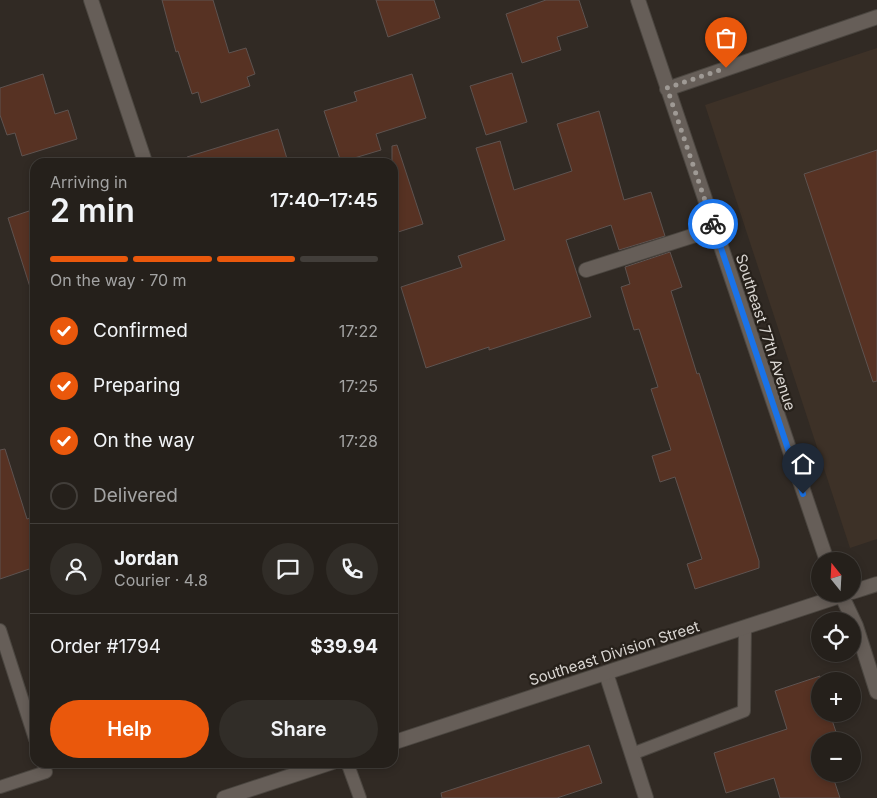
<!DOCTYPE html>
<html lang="en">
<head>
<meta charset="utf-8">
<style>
	:root { --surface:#25201b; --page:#312d28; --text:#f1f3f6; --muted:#a3a3a3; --line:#423e3a; --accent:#ea580c }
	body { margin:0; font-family:Inter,sans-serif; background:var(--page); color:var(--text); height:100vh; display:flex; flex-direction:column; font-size:19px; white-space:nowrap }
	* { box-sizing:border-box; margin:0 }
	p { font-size:16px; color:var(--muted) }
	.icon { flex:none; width:28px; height:28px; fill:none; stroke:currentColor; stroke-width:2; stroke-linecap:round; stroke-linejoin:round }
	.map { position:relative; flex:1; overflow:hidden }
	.details { position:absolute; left:30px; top:158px; width:368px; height:610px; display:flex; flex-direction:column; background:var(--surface); border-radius:15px; box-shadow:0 2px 8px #0003,0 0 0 1px var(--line) }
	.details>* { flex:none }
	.needle { width:32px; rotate:342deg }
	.fabs { position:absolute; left:811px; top:552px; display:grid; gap:10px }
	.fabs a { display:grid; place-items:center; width:50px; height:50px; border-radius:50%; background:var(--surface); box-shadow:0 2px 8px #0003,0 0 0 1px var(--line); font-size:25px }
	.pin { position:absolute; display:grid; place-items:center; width:42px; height:42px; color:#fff; margin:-51px -21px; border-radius:50% 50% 50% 0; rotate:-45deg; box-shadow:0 0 5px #0007 }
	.pin .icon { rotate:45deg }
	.courier { position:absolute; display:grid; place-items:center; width:50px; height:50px; margin:-25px; border:4px solid #1a73e8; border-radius:50%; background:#fff; color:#222; box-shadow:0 1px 6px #0007 }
	.headline em { font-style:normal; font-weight:600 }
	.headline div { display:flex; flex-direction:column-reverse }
	.headline { display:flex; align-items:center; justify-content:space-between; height:85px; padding:0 20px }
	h1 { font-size:32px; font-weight:600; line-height:38px }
	.bar { display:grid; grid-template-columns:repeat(4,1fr); gap:8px 5px; align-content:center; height:60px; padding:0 20px }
	.bar i { height:6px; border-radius:4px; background:var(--line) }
	.bar .selected { background:var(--accent) }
	.bar p { grid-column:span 4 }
	.line { display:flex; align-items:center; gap:12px; padding:0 20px; border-top:1px solid var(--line) }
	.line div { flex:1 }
	.round { display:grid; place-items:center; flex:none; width:52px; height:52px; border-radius:26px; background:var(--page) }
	ol { padding:0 20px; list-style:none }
	li { display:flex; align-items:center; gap:15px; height:55px }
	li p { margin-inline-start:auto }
	li .icon { padding:5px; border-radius:50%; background:var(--accent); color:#fff; stroke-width:4 }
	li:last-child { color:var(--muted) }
	li i { width:28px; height:28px; border:2px solid var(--line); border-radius:50% }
	.primary-button { display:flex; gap:10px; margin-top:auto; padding:10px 20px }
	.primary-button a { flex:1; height:58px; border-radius:30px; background:var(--accent); color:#fff; font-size:20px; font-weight:600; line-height:58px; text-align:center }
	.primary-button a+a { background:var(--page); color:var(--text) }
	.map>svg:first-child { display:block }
	.built { fill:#3d3127 }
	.building { fill:#573223; stroke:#5e5350 }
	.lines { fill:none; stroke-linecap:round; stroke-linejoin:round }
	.service-casing { stroke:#4b4640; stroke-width:14 }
	.minor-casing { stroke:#4b4640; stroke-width:16 }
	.secondary-casing { stroke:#4b4640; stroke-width:16 }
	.service { stroke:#665e58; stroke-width:12 }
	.minor { stroke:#665e58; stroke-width:14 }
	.secondary { stroke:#665e58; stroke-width:14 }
	.done { stroke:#9f9a95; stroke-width:5; stroke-dasharray:0 9 }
	.route { stroke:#1a73e8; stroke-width:6 }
	.labels { text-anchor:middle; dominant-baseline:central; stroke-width:4.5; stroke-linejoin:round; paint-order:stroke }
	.street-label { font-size:15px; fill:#dad6d2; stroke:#27211b }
</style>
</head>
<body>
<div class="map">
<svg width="877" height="798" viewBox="0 0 877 798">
	<rect width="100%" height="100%" fill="#312a24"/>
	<path class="built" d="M877,48V539L850,548L705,105Z"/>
	<path class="building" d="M162,0H213L229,53L246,48L255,74L247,77L250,86L201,103L198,92L192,94L178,51L176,52Z
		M376,0H434L440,18L388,37Z
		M546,0H579L588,27L557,37L561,50L522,63L506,14Z
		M512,73L527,122L486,135L470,86Z
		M43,74L55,114L68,110L77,139L22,156L15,133L7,135L0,115V88Z
		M412,74L426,118L376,134L381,150L341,162L324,111L357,101L354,92Z
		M599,111L624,200L651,192L665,236L619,250L611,225L566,240L591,317L489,350V347L426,368L401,287L462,267L458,256L505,240L476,148L500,141L514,190L572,171L557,124Z
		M278,129L288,162H188L187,157Z
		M397,145L423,224L392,234V146Z
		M877,150V381L873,382L804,174Z
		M35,209V286L30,287L8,218Z
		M670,252L682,287L671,291L697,374L699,373L759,561V568L695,589L687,564L702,559L675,477L660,482L652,456L671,450L651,389L658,387L639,329L634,330L621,287L630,284L625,267Z
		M5,449L27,519L35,516V567L0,579V450Z
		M820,676V714H830L839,741H820V774H832L840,798H780L774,778L726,793L714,753L787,729L775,691Z
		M589,745L602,783L557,798H442L441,793Z"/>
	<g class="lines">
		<defs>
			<path id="service" d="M0,630L35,739
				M632,754L744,711L745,627
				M347,762L360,798
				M0,787L46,772L43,762"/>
			<path id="minor" d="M91,0L145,162
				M638,0L827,561
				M667,89L877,17
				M586,270L714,229
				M841,594L856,626L877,692
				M606,673L646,798"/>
			<path id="secondary" d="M852,592L877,584
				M392,743L846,594
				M224,798L333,762"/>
		</defs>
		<use href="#service" class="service-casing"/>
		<use href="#minor" class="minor-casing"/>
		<use href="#secondary" class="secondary-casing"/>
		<use href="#service" class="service"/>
		<use href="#minor" class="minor"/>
		<use href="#secondary" class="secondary"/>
	</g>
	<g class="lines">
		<path class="done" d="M713,224L667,88L726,68"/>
		<path class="route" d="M713,224L803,494"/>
	</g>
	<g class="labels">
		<g class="street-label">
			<text transform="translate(766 332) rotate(72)">Southeast 77th Avenue</text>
			<text transform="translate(614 653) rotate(-18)">Southeast Division Street</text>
		</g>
	</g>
</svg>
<div class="fabs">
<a><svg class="needle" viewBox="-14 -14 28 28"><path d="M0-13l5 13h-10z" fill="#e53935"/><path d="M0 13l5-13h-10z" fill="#a3a3a3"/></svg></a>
<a><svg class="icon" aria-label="locate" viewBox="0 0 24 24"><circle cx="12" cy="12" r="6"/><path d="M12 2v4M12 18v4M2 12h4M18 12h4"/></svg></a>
<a>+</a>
<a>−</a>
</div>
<div class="pin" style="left:726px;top:68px;background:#ea580c"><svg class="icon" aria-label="bag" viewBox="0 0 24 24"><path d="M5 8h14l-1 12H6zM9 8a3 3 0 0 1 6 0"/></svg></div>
<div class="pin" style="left:803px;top:494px;background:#1f2937"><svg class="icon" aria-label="home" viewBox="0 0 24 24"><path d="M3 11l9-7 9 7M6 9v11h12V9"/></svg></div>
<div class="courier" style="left:713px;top:224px"><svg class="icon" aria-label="bike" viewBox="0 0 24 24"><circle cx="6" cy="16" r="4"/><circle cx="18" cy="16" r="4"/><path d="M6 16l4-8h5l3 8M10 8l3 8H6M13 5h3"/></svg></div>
<section class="details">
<div class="headline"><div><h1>2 min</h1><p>Arriving in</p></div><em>17:40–17:45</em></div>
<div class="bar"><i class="selected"></i><i class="selected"></i><i class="selected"></i><i></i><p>On the way · 70 m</p></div>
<ol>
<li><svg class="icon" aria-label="check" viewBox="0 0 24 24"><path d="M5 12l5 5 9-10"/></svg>Confirmed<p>17:22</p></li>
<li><svg class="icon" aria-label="check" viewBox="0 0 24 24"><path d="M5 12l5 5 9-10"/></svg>Preparing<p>17:25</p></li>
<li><svg class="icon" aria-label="check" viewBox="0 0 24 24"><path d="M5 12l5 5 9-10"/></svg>On the way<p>17:28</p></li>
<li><i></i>Delivered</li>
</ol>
<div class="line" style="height:90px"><a class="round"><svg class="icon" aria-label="person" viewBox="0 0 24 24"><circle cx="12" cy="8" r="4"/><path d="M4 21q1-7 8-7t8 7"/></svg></a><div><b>Jordan</b><p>Courier · 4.8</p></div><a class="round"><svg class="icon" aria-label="chat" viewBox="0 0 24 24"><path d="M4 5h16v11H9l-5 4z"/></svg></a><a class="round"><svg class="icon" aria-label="phone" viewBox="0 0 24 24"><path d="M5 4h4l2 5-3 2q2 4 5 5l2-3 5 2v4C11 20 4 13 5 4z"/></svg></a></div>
<div class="line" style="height:65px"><div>Order #1794</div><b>$39.94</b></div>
<div class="primary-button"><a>Help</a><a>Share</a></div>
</section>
</div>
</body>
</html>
